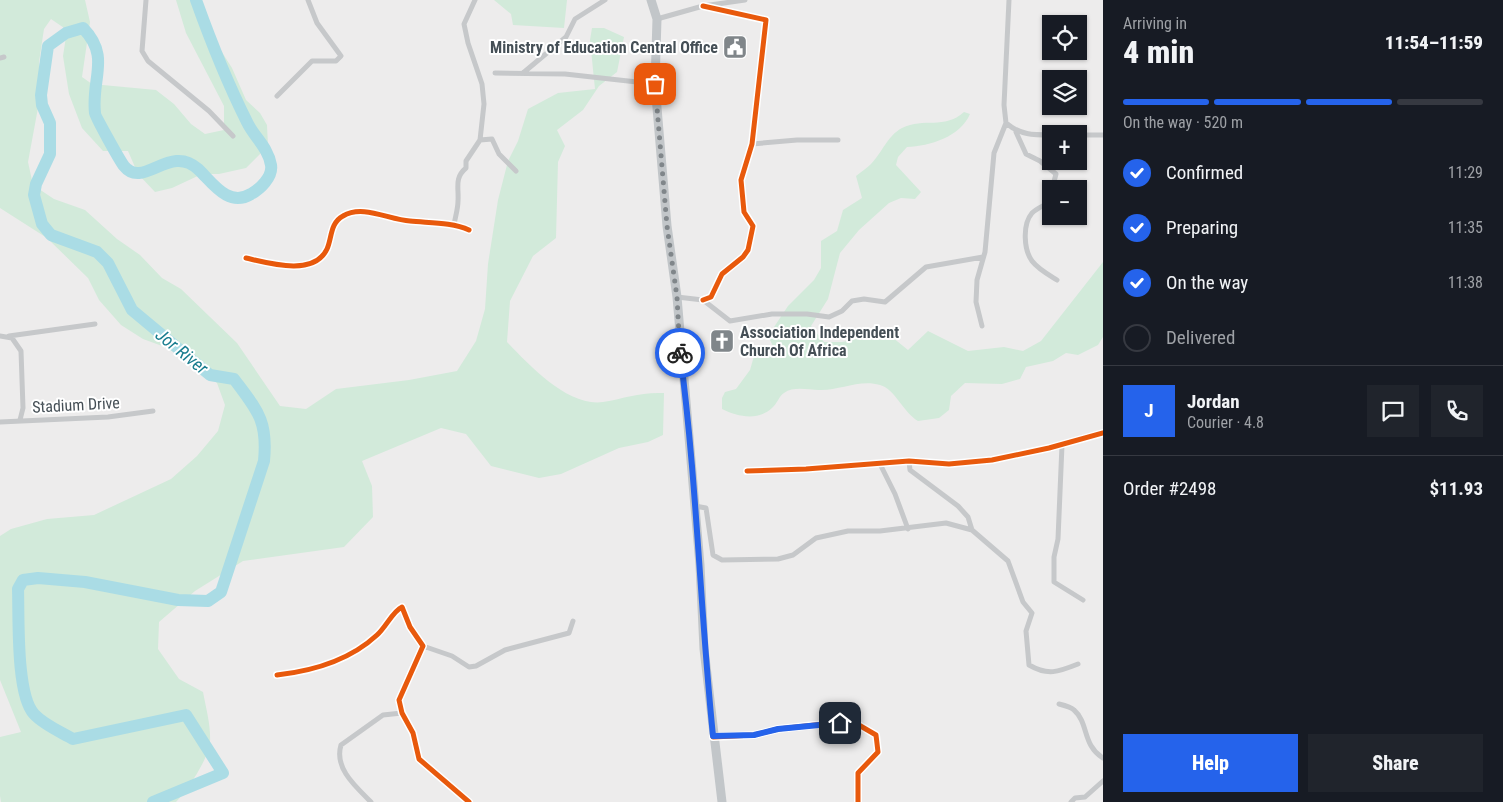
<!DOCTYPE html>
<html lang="en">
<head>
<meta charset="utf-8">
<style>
	:root { --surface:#171b24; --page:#20242c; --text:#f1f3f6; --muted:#9ea1a6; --line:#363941; --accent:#2563eb }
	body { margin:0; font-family:"Roboto Condensed",sans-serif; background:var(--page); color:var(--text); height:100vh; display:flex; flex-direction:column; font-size:19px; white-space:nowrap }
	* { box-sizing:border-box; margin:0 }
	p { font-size:16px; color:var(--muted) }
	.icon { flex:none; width:28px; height:28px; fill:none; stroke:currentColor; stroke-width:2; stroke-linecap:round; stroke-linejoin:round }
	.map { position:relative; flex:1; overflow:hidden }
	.sheet { display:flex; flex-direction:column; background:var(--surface); width:400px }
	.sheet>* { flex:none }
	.tools { position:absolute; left:1042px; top:15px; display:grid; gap:10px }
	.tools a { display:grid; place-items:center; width:45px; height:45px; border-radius:0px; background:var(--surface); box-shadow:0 1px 4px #0004; font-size:25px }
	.pin { position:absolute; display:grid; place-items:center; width:42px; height:42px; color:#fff; margin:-21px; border-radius:10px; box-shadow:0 2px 8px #0006 }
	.courier { position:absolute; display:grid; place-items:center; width:50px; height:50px; margin:-25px; border:4px solid #2563eb; border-radius:50%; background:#fff; color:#222; box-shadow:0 1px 6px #0007 }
	.summary em { font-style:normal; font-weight:800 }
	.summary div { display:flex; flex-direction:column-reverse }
	.summary { display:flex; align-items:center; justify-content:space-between; height:85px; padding:0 20px }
	h1 { font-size:32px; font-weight:800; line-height:38px }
	.bar { display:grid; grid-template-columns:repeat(4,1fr); gap:8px 5px; align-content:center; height:60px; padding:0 20px }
	.bar i { height:6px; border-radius:4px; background:var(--line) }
	.bar .active { background:var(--accent) }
	.bar p { grid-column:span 4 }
	.line { display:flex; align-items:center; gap:12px; padding:0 20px; border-top:1px solid var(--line) }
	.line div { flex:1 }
	.round { display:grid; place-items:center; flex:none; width:52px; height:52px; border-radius:0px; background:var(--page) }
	ol { padding:0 20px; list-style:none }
	li { display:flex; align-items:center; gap:15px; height:55px }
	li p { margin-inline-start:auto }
	li .icon { padding:5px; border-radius:50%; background:var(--accent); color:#fff; stroke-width:4 }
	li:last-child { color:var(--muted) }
	li i { width:28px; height:28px; border:2px solid var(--line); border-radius:50% }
	.cta { display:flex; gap:10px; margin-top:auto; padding:10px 20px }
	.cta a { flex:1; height:58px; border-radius:0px; background:var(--accent); color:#fff; font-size:20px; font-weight:800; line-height:58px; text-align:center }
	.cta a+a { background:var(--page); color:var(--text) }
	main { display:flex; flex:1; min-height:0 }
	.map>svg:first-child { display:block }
	.green { fill:#d2eada }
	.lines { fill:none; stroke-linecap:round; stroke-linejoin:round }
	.river { stroke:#aadce5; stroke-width:12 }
	.street { stroke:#c6c8ca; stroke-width:5 }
	.primary { stroke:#c2c6c9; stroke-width:9 }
	.cycleway-casing { stroke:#fff; stroke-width:8 }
	.cycleway { stroke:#e8590c; stroke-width:5 }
	.done { stroke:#80868a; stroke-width:5; stroke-dasharray:0 9 }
	.route { stroke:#2563eb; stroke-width:6 }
	.labels { text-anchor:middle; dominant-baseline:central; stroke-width:4; stroke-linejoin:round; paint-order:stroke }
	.poi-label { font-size:16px; font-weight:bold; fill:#454f56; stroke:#fff; text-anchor:end }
	.street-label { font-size:16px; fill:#454f56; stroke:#fff }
	.water-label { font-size:18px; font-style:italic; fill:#197d8f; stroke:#fff }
</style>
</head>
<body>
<main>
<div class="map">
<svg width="1103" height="802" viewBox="0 0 1103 802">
	<rect width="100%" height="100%" fill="#edecec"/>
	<path class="green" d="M0,0H85L90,22L82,77L92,84L156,90L174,104L191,124L205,134L224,130V106L186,33L176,0H197L211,35L232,68L246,100L260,113L267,125L268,146L246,168L219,174H202L172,188L155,192L138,174L128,151H103L82,128L69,94L63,56L67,30L51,19L44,29L39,62L40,97L28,162L33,185L54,199L85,210L117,239L140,255L162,278L181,289L237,343L280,406L306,409L336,389L409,380L457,371L476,341L485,309L488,264L498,200L508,161L518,141L528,109L558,93L595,89L590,40L592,28H604L624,37L617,72L599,86L583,110L557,130L565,146L558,162L556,238L533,256L510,301L507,342C530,366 568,407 603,402C626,398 639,392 664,393L663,435L648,442L619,448L561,474L539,478L491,466L466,434L441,428L362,461L372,486L373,517L344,547L243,561L195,591L159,622L158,649L179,679L203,692C206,708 211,726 210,742C209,758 187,791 176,802H1L0,796V737L21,732L0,680V536L11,529L47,519L94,515L171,479L197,456L218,431L225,405L217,383L201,369L165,347L143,339L121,325L99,300L88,278L47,238L0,208Z
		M494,0H567L564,28L513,25L511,14Z
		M964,112L970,114C960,137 930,146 907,147L898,157L896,165L921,192L915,199L901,198L889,203L859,230L840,253L828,299L811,326L824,342H842L887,333L908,350L928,331L968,351L1004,347L1023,351L1041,341L1103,262V337L1098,345L1078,355L1066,353L1053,361L1026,367L1020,379L1002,384L965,383L951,396L949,410L939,418L918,421C903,412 895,389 880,385C859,379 839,391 819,390C808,390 794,386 784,393C779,396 777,404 772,408C758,421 738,417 722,409V398L725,392L736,389L750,370L754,356L774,348L768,336L788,306L814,280L821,268V241L837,231L843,210L862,198L856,176C861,172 867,168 871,164C882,153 887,136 902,128C924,117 944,130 964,112Z"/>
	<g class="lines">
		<path class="river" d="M153,802L223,773L186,715L73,739C61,732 44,725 34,714C16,695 19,617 18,589L23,580L38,578L85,582L178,600L208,601L221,592L264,461C268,420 257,410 234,379L210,375L132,310L108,263L97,252L51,235L42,224L34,195L36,184L50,154V123L42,105L41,95L48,46L66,33L83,28C111,57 91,78 95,113C95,116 120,161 124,166C143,190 170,143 198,169C212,182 228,208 251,194C260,189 273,177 271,165C268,147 254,137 247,122C227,82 211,42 196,0"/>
		<path class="street" d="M146,0L142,51L148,61L209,111L233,136
			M475,0L464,24L468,43L482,84L484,104L480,140
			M1009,0L1004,105L1006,123C1020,135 1033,135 1051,135
			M657,19L703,6L745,0
			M0,58L4,57
			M495,73L565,74L655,84
			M523,73L566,37L575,19L605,0
			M277,96L312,61H336L341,56L317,23L308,0
			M1016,132L1026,154L1040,161L1056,174L1052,189
			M1079,135H1103
			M752,144L797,140H838
			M1051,192L1048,203C1043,206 1036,209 1032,213C1022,225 1024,250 1032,261C1038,269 1049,275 1057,280
			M454,225C455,218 458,209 458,201C459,188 454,178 466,168V161L480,140L492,139L499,154L516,171
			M246,258C268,263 314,277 327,249C332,238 330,223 343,216C363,204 389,220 410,221C428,223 452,222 469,230
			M677,297L703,300L730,321L772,314H807L829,317L842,311L852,301L864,299L885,302L926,267L983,257
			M703,300L711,297L722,274L743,257L748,250L753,226L744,212L741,180L752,144L766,20L703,6
			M982,326L976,302L977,280L985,252L994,153L1006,123
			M0,336L12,338L21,351L23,408L20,420
			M9,336L95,324
			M0,422L108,417L153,411
			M1062,445L1058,539L1054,557V582L1083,600
			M909,461L910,470L958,506L968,517L972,530L1008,561L1023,602L1032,613L1026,631L1029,665C1048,676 1058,672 1078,664
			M880,464L895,494L908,529
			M747,471L806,469L909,461L949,464L992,460L1049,448L1103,433
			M695,506L706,508L713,555L722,560L778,559L793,555L816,538L848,531H880L946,523L972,530
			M423,646L452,656L469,667L476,666L505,650L569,633L573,621
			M277,675C313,671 349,661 377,635C386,627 393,611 402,607L410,627L423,646L399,700L402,713L413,733L419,759L469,802
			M1059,704C1063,705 1071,707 1074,710C1089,723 1082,745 1103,758
			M714,737L754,735L778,729L852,721L876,735L878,752L858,773V802
			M371,802C355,786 334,768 341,745L383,715L402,713
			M1071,802L1075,798L1085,797L1103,781"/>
		<path class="primary" d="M651,0L657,19L655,84L667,226L677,297L700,565L704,649L722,802"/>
		<defs>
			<path id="cycleway" d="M246,258C268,263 314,277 327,249C332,238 330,223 343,216C363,204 389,220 410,221C428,223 452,222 469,230
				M703,300L711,297L722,274L743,257L748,250L753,226L744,212L741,180L752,144L766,20L703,6
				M747,471L806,469L909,461L949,464L992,460L1049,448L1103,433
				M277,675C313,671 349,661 377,635C386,627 393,611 402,607L410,627L423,646L399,700L402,713L413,733L419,759L469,802
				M713,737L754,735L778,729L852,721L876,735L878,752L858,773V802"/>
		</defs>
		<use href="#cycleway" class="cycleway-casing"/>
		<use href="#cycleway" class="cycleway"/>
	</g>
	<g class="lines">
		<path class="done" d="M655,84L667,226L677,297L680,353"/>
		<path class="route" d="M680,353C697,481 700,609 713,736L754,735L778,729L840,723"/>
	</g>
	<defs>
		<symbol id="civic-square" viewBox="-11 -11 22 22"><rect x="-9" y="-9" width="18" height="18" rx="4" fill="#80868a" stroke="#fff"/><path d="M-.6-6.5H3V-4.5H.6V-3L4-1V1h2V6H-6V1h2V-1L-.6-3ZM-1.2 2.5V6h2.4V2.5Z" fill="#fff"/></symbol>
		<symbol id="church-square" viewBox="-11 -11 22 22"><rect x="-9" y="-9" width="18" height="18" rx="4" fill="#80868a" stroke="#fff"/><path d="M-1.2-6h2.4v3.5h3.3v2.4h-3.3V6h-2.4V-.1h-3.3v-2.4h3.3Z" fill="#fff"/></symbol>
	</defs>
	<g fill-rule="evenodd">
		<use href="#civic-square" x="721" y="33" width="28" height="28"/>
		<use href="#church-square" x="708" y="327" width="28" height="28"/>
	</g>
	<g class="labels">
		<g class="poi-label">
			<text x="718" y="47">Ministry of Education Central Office</text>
			<text x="740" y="332" text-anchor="start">Association Independent<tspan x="740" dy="18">Church Of Africa</tspan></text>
		</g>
		<g class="street-label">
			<text transform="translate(76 405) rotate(-3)">Stadium Drive</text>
		</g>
		<g class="water-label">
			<text transform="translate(182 351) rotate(39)">Jor River</text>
		</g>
	</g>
</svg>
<div class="tools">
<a><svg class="icon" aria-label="locate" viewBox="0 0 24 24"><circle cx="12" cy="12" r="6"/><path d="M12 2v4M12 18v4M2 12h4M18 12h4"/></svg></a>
<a><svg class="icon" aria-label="layers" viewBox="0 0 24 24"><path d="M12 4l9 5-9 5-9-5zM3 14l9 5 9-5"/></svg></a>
<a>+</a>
<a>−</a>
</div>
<div class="pin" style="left:655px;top:84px;background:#ea580c"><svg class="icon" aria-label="bag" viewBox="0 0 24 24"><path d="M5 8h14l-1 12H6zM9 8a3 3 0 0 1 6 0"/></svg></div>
<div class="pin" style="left:840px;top:723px;background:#1f2937"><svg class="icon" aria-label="home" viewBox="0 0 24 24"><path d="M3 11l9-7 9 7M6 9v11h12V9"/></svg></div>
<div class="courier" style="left:680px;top:353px"><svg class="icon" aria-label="bike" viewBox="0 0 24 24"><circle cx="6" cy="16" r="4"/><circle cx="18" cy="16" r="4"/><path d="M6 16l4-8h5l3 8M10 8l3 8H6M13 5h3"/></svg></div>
</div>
<section class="sheet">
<div class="summary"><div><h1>4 min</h1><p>Arriving in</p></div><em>11:54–11:59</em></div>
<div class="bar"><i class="active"></i><i class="active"></i><i class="active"></i><i></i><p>On the way · 520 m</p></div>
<ol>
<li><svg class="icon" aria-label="check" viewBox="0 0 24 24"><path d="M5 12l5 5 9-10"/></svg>Confirmed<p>11:29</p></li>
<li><svg class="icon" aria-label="check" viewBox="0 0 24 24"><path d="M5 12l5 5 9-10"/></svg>Preparing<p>11:35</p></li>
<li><svg class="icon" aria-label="check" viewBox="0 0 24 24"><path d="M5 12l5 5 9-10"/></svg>On the way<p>11:38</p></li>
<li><i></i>Delivered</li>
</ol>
<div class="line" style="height:90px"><b class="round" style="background:var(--accent);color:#fff">J</b><div><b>Jordan</b><p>Courier · 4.8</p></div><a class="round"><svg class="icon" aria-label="chat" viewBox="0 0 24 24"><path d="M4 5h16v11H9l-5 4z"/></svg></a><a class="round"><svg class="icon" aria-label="phone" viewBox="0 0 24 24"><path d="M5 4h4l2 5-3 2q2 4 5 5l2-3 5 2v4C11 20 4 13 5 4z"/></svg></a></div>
<div class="line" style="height:65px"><div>Order #2498</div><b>$11.93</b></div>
<div class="cta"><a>Help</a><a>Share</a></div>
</section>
</main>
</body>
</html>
